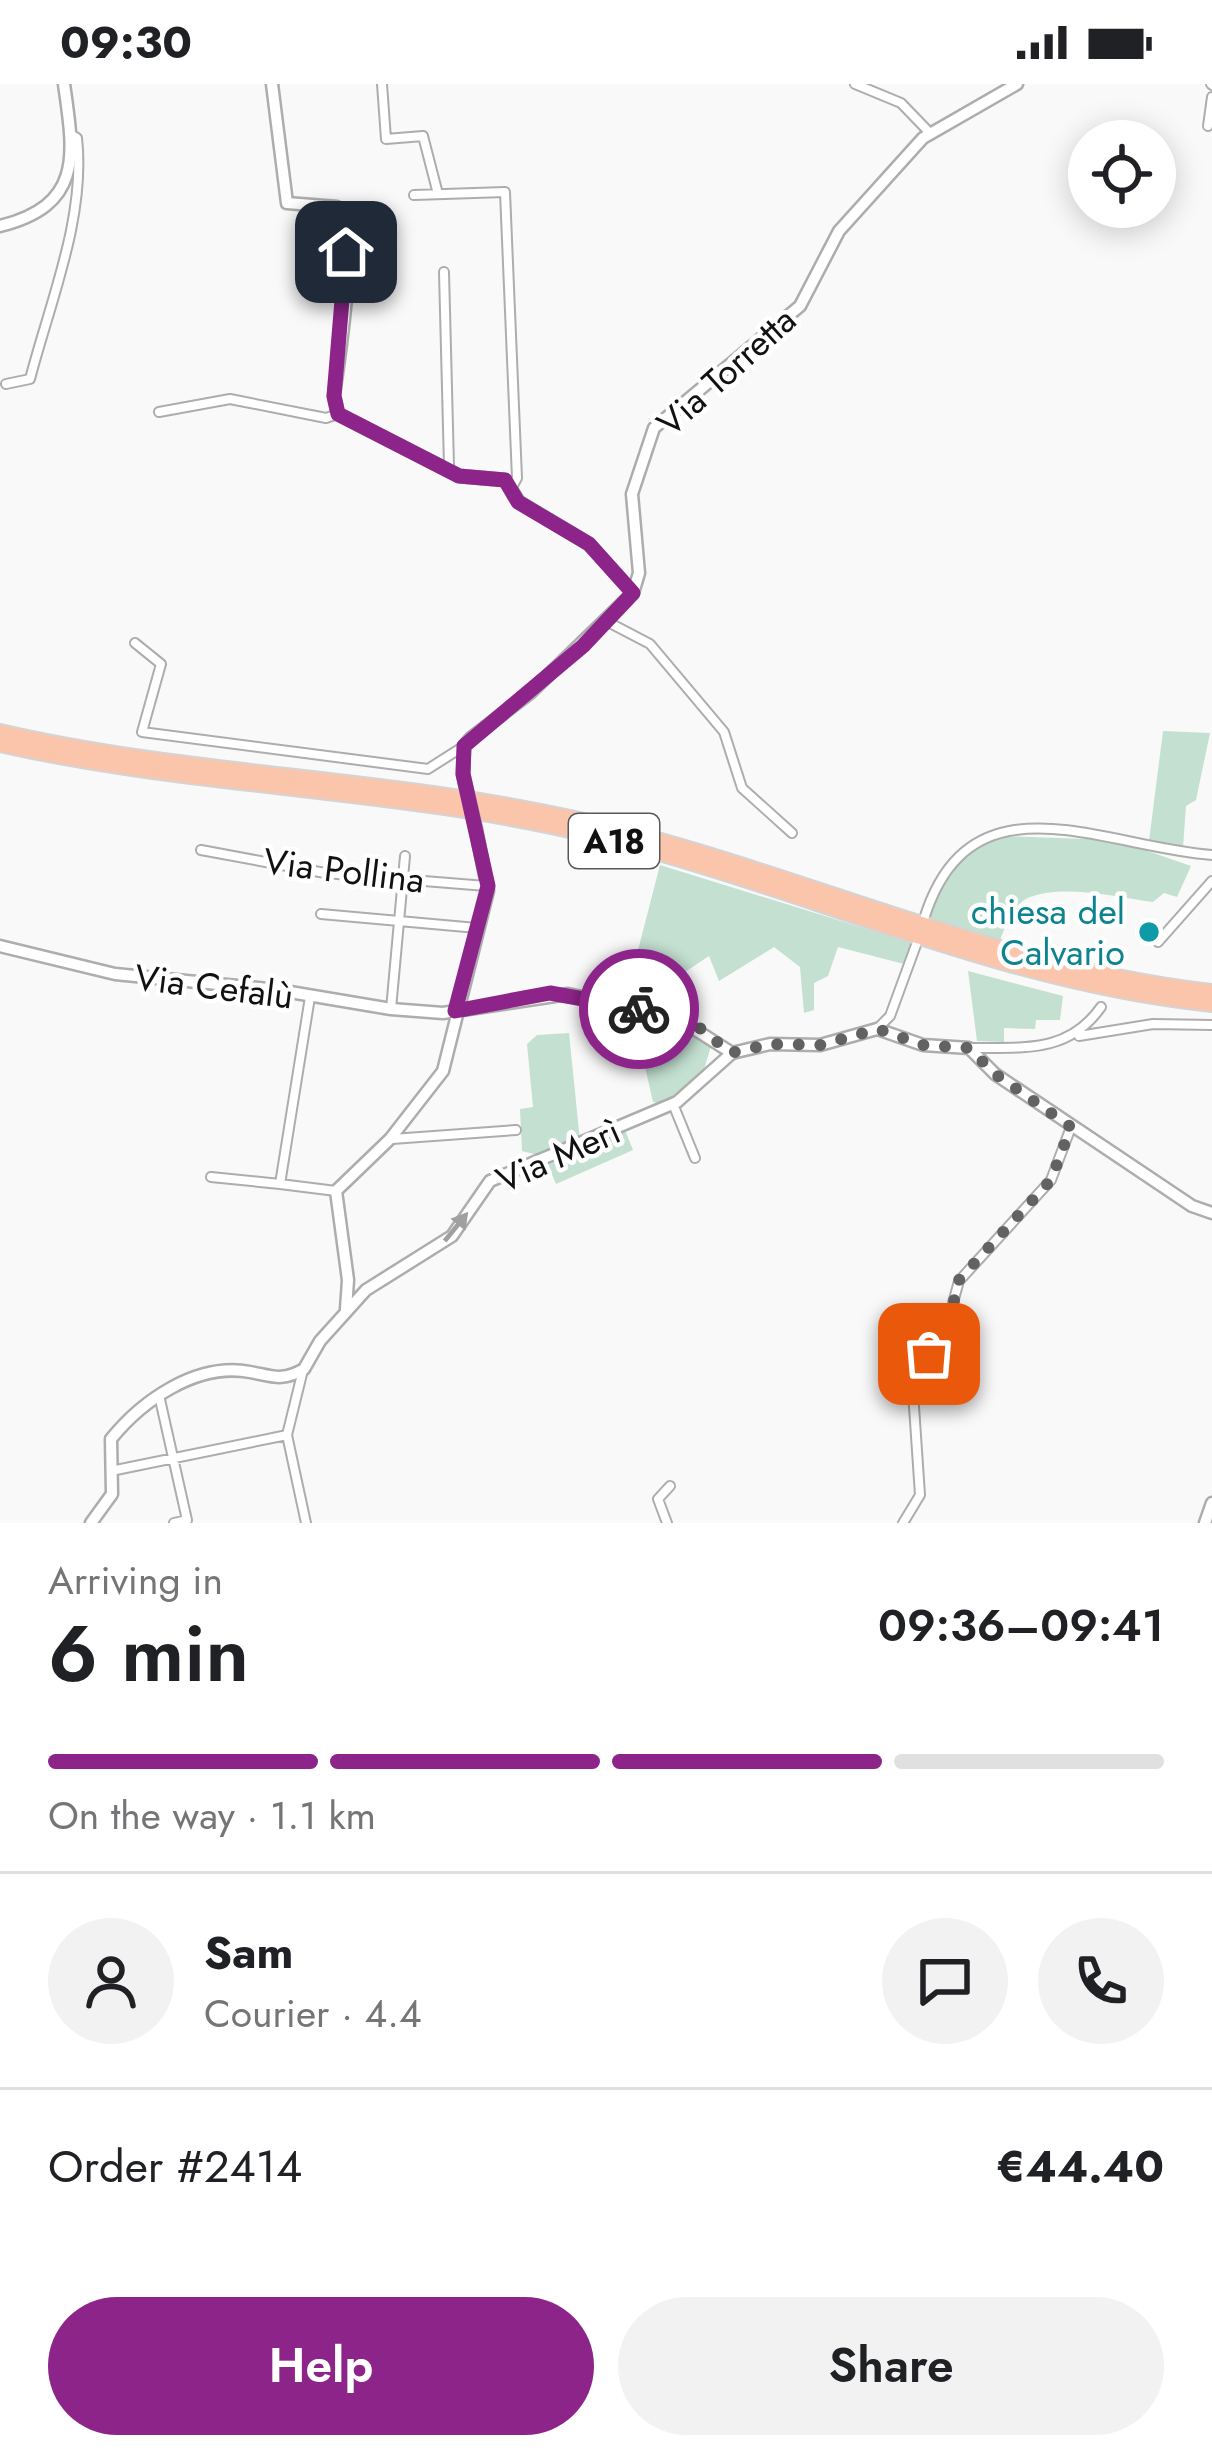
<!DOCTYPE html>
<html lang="en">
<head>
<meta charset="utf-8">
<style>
	:root { --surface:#fff; --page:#f2f2f2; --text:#202124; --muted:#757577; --line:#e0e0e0; --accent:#8d248a }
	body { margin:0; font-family:Jost,sans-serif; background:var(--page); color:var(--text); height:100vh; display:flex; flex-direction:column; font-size:45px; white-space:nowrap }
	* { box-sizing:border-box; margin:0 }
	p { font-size:39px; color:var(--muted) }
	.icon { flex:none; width:66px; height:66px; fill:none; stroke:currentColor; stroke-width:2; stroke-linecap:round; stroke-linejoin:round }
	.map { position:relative; height:1439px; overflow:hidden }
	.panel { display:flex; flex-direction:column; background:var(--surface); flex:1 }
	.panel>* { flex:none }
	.controls { position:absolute; left:1068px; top:36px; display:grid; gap:24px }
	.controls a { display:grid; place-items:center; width:108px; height:108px; border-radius:50%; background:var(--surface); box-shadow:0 6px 30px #0003; font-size:60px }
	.pin { position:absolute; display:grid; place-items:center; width:102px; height:102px; color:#fff; margin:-51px; border-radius:24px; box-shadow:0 6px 18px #0006 }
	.courier { position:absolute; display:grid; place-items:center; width:120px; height:120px; margin:-60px; border:9px solid #8d248a; border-radius:50%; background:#fff; color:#222; box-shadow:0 3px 15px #0007 }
	.summary em { font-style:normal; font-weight:600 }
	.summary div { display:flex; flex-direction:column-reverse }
	.summary { display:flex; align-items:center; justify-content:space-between; height:204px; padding:0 48px }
	h1 { font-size:78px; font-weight:600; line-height:90px }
	.bar { display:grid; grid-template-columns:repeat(4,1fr); gap:18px 12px; align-content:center; height:144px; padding:0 48px }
	.bar i { height:15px; border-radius:9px; background:var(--line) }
	.bar .current { background:var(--accent) }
	.bar p { grid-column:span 4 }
	.line { display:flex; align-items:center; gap:30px; padding:0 48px; border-top:3px solid var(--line) }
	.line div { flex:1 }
	.round { display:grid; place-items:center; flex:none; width:126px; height:126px; border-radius:63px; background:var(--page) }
	.primary-button { display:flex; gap:24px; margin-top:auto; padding:24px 48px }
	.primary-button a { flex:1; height:138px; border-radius:72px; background:var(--accent); color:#fff; font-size:48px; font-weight:600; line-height:138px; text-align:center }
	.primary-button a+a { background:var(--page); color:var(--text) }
	.status { display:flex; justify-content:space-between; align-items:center; height:84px; padding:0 60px; background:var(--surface); direction:ltr }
	.status svg { height:33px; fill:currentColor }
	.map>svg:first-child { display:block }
	.green { fill:#c3e0d1 }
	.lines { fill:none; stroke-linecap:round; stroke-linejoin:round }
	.street-casing { stroke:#adadae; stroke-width:12 }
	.secondary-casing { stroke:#adadae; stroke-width:15 }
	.highway-casing { stroke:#d4d4d4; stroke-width:18 }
	.street { stroke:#fff; stroke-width:8 }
	.secondary { stroke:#fff; stroke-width:10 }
	.highway { stroke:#fac5aa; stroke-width:14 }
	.secondary-bridge-casing { stroke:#adadae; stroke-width:15; stroke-linecap:butt }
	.secondary-bridge { stroke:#fff; stroke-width:10 }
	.oneway { fill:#a0a0a0 }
	.done { stroke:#626263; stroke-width:12; stroke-dasharray:0 21.6 }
	.route { stroke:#8d248a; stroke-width:15 }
	.culture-dot { fill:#0f9aa8; stroke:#fff; stroke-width:4.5 }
	.labels { text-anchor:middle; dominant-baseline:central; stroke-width:9; stroke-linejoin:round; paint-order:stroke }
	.shield { fill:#fff; stroke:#585858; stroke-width:3 }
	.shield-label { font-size:33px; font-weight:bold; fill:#111 }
	.street-label { font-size:36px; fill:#111; stroke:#fff }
	.culture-label { font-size:36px; fill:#0d838f; stroke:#fff; text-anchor:end }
</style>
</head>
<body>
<div class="status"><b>09:30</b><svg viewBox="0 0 49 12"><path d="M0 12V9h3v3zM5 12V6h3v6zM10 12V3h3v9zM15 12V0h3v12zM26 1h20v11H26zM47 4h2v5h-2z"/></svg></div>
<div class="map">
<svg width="1212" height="1439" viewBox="0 0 1212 1439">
	<rect width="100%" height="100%" fill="#f9f9fa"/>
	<path class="green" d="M1163,647L1210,649L1196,716L1186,722L1183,763L1149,757Z
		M1002,752L1116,756L1191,782L1177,813L1164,809L1153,818C1118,813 1064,800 1030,813C1012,820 1006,843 999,858L928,835C943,788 958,771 1002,752Z
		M660,781L912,859L904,880L838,863L828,892L814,899V926L804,929L800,883L774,863L719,897L709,872L676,894L637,870Z
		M968,887L1063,912L1060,936H1036L1035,945L1004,944V958L977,957Z
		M632,926L669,934L711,962L702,992L664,1020L653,1018Z
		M569,949L580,1057L542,1072L522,1067L520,1025L533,1023L527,960L537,951Z
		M625,1046L633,1066L556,1100L548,1081Z"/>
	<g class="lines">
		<defs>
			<path id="street" d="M382,0L386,55L423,52L438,110
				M855,0L901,19L929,48
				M1211,0L1212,1
				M1208,42L1212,13
				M414,111L505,108L517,394L512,403
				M444,188L449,382
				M6,300L30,295C50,218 86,133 77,54L71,50
				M159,328L230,315L326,334L338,330
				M606,537L650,560L724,648L742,704L792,749
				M135,559L161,580L142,648L428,685L464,662
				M201,766L325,789L486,802
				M321,830L477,844
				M924,835C970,687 1102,763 1212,771
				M1158,858L1212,797
				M310,913L280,1100L336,1107
				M391,925L405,772
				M877,945L890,932L916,861
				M1079,952L1153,940L1212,941
				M970,964C1023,963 1068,970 1101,923
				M673,1020L695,1074
				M392,1055L516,1046
				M211,1093L280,1100
				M303,1286L287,1351L306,1439
				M159,1311L187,1436L174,1439
				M111,1387L287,1351
				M667,1439L658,1415L670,1402
				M903,1439L920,1411L912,1293L946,1244L959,1197L1051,1096L1071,1043"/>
			<path id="secondary" d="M272,0L287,119L337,123C360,155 339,271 334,312L338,330L459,392L505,396L519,418L589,460L633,509
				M0,142C84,121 74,70 64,0
				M463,690L464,662L471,654L530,609L633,509L639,489L632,410L654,344L800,222L839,147L923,54L1017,0
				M0,862L115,890L278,906L391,925L443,929L568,910L677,934L732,969L770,960L820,961L877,945L923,961L969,964L995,990L1192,1122L1212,1129
				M346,1225L348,1196L336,1107L390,1055L443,987L488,807L476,745
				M91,1439L112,1410L111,1355C142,1317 196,1278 250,1288C272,1292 282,1298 304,1285L320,1257L366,1206L452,1152L490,1097L677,1018L732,969
				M1205,1439L1212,1419"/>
			<path id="highway" d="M0,648C194,693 397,693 592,739C802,789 996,884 1212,908
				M0,660C195,704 397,704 592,751C801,802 996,898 1212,920"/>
		</defs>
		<use href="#street" class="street-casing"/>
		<use href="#secondary" class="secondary-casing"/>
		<use href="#highway" class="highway-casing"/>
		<use href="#street" class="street"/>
		<use href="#secondary" class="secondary"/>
		<use href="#highway" class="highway"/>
		<defs>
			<path id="secondary-bridge" d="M463,690L476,745"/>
		</defs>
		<use href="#secondary-bridge" class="secondary-bridge-casing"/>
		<use href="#secondary-bridge" class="secondary-bridge"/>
	</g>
	<defs><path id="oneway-solid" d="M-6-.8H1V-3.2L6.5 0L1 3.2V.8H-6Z" transform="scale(3)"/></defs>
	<use class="oneway" href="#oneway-solid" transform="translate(456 1143) rotate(-51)"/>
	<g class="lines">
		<path class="done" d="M639,925L696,941L731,969L770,960L820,961L878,945L923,961L969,964L995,990L1071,1043L1051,1096L958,1197L951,1232L929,1270"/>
		<path class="route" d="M346,168L334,312L338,330L459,392L505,396L518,418L589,460L633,509L583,562L464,662L463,690L488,802L455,927L550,909L639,925"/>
	</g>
	<circle class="culture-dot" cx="1149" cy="848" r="12"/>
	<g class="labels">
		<rect class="shield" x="569" y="730" width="90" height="54" rx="9"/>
		<g class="shield-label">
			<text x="614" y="757">A18</text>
		</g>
		<g class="street-label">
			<text transform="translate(726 287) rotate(-42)">Via Torretta</text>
			<text transform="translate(344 786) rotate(7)">Via Pollina</text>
			<text transform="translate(214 902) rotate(7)">Via Cefalù</text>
			<text transform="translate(558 1071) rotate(-24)">Via Merì</text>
		</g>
		<g class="culture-label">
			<text x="1125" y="827">chiesa del<tspan x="1125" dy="41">Calvario</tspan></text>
		</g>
	</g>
</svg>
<div class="controls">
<a><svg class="icon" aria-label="locate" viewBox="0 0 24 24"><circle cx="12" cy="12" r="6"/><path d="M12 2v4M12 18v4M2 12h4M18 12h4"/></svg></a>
</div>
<div class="pin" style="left:929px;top:1270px;background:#ea580c"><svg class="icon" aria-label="bag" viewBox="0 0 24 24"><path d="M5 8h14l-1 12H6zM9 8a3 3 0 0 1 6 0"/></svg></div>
<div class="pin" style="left:346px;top:168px;background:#1f2937"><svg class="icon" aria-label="home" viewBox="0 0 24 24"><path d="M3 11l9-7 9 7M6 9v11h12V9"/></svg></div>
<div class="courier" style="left:639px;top:925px"><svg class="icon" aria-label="bike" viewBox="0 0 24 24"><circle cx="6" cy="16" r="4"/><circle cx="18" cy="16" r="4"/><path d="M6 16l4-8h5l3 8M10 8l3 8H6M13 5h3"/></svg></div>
</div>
<section class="panel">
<div class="summary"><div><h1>6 min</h1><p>Arriving in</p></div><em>09:36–09:41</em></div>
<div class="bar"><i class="current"></i><i class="current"></i><i class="current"></i><i></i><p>On the way · 1.1 km</p></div>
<div class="line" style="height:216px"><a class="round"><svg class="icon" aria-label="person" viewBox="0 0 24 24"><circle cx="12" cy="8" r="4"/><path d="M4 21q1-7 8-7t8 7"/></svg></a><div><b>Sam</b><p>Courier · 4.4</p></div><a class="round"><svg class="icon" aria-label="chat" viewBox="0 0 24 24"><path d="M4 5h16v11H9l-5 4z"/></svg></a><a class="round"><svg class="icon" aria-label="phone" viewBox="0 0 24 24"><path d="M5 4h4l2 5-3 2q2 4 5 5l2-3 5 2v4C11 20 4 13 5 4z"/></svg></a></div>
<div class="line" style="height:156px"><div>Order #2414</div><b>€44.40</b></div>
<div class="primary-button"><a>Help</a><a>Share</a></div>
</section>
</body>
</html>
